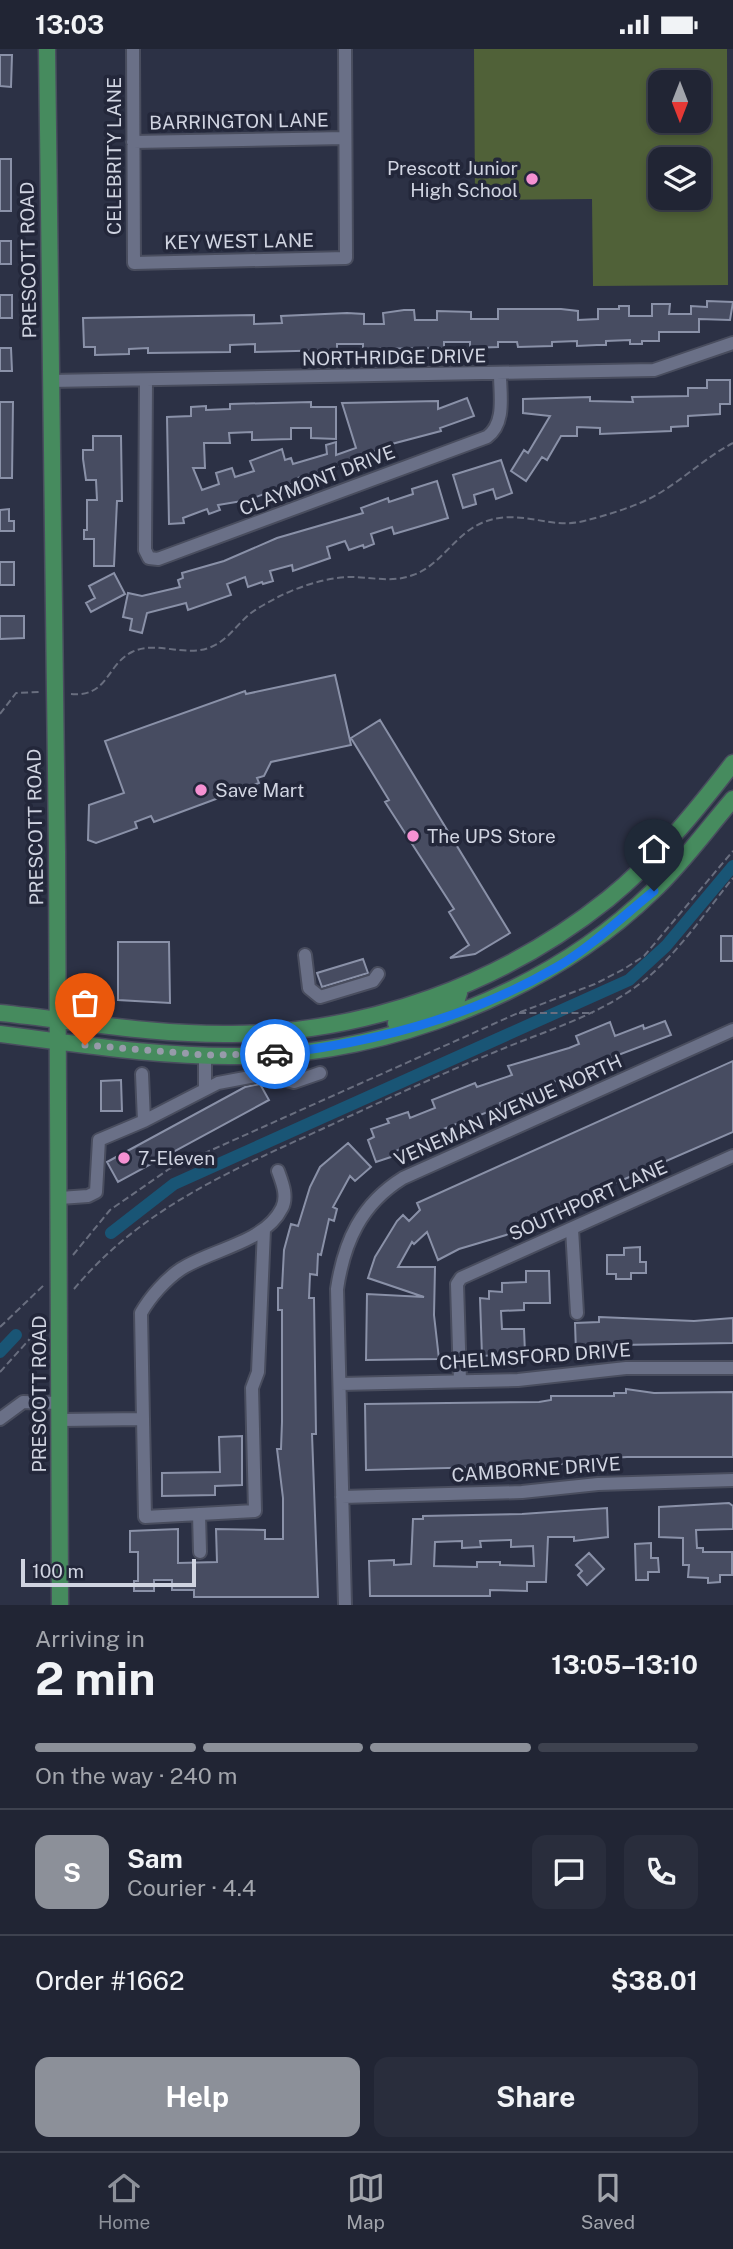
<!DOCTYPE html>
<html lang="en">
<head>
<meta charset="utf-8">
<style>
	:root { --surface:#212534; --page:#292d3c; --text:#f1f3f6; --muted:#a2a5ac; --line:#3e424f; --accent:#8c9099 }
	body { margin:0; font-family:"Public Sans",sans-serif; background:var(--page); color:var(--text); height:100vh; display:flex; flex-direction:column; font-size:26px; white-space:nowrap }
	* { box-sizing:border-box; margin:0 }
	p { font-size:23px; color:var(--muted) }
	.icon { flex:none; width:38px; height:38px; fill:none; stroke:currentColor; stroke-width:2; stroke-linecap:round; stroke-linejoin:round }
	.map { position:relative; height:1556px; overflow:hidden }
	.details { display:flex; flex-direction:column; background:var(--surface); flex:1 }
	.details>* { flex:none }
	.needle { width:46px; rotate:180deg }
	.tools { position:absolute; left:648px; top:21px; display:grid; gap:14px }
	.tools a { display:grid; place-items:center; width:63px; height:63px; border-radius:14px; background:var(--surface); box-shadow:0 4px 10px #0003,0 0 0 2px var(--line); font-size:35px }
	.scale { position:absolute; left:21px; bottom:18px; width:175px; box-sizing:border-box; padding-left:7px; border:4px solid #d0d4e1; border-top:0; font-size:19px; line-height:24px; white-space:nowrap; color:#d0d4e1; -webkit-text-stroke:5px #23273a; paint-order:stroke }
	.pin { position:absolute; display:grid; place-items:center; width:60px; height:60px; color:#fff; margin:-72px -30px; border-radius:50% 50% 50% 0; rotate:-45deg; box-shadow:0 0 7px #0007 }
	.pin .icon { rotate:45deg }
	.courier { position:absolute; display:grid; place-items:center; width:70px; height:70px; margin:-35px; border:5px solid #1a73e8; border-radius:50%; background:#fff; color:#222; box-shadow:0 2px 9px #0007 }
	.overview em { font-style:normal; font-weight:700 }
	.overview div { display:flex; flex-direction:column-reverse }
	.overview { display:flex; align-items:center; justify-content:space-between; height:119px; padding:0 35px }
	h1 { font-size:46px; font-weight:700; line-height:52px }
	.bar { display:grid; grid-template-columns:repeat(4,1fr); gap:10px 7px; align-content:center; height:84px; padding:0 35px }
	.bar i { height:9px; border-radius:5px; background:var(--line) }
	.bar .current { background:var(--accent) }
	.bar p { grid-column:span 4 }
	.line { display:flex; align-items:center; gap:18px; padding:0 35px; border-top:2px solid var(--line) }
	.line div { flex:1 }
	.round { display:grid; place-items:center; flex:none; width:74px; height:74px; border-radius:14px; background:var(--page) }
	.button { display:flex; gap:14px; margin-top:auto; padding:14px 35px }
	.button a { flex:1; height:80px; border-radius:14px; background:var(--accent); color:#fff; font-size:28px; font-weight:700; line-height:80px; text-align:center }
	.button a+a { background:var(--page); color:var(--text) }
	.status { display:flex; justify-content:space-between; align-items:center; height:49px; padding:0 35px; background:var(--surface); direction:ltr }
	.status svg { height:19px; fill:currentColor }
	.dock { display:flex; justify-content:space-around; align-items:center; height:98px; border-top:2px solid var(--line); background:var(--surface); font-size:19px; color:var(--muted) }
	.dock a { display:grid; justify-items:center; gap:4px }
	.dock .current { color:var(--accent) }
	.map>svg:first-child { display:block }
	.green { fill:#506138; fill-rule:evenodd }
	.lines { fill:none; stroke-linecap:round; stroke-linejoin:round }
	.canal { stroke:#195575; stroke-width:12 }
	.building { fill:#474c61; stroke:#8a91a8; stroke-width:2; fill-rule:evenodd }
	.minor-casing { stroke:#494d5e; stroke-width:16 }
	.major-casing { stroke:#494d5e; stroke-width:19 }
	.path { stroke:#696e7f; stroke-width:2; stroke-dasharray:7 3.5; stroke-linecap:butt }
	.minor { stroke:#6a7087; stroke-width:12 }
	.major { stroke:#468b5e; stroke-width:16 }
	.done { stroke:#979baa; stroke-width:7; stroke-dasharray:0 12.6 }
	.route { stroke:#1a73e8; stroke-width:9 }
	.poi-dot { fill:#f591d2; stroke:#23273a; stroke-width:2.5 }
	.labels { text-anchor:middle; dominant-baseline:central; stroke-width:7; stroke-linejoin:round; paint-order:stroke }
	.street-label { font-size:19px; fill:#d0d4e1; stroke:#23273a }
	.poi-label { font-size:19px; fill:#d0d4e1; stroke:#23273a; text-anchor:start }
</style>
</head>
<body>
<div class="status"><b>13:03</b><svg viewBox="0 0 49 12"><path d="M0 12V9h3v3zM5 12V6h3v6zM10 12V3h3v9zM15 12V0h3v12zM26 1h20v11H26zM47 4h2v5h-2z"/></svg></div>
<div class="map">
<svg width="733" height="1556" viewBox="0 0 733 1556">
	<rect width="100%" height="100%" fill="#2c3145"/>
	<path class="green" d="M474,0H727L728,236L593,237L592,150L475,151ZM698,33V72H660V33ZM698,110V149H660V110Z"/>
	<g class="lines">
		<path class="canal" d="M111,1184L174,1135L629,931L666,897L733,817
			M0,1303L16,1286"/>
	</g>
	<path class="building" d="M0,6H12L11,38L0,37Z
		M0,110H11V162H0Z
		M0,192H11V215H0Z
		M0,246H12V269H0Z
		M707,252L733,253L730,271L699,270V283H659V292H642V295H630V291L606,292V296H597L577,297V292L552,293V297L518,298L517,293H498V298L470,299V293H444V299L363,300V295H337V301L255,303V295L230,296V303L148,304V299L129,300V305L95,306V298H84L83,269L254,266V275L282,274L281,267L347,264L364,265V275H384L383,264L404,261H414L415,271H437V262L471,263V270H498V260H561L578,262V271L598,270V260H619V257H629V267H652V255H670L669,265H691V257L707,258Z
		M0,299H11L12,322H0Z
		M707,331H730V355H720V365L688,367V377L671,378V382L600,385V379L577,378V387H561L547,411L542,408L526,432L511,422L524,401L528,404L550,367L523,364V350L590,348V352L633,353L632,348L688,347V339H707Z
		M467,349L474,367L440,379L441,382L388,396L389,398L348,411L349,414L298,429L299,432L248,451L218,456L220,461L209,465L207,460L183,469L184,474L169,475L167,368L191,367V358L206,357V361L230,360V355L311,353V358H336V390L311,389V379H291V390L252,391V383L229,384L230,394H204L205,419H193L202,441L219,435L216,424L232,419L235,428L254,422L250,412L282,400L285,411L291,409L293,415L327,405L326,396L336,393V406L356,399L342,354L438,352V360Z
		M0,353H13L12,429H0Z
		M93,387H121L122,452H117L114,517H94V490H84V481H87V451H97L96,431H86L83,410V401H93Z
		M501,411L512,444L496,450L493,440L474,446L476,455L463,459L453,426Z
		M437,432L448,469L394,485L392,478L371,485L374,495L364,499L363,496L349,501L345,492L327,498L330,509L293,522L292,516L270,522L273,532L263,535L262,533L248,538L245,528L227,535L231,546L188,561L186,554L147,564L142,584L130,581L132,570L123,568L128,544L142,547L180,538L178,531L183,529L182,524L224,512L277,489L363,464L361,459L388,449L389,453L413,445L412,440Z
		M9,460V472H14V482H0V461Z
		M0,513H14V536H0Z
		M114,524L125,545L91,563L86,554L95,549L89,537Z
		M0,567H24V589L0,590Z
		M335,626L351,696L271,713L264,727L257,729L259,734L154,773L151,767L135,773L137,779L96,794L88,791L89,756L124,744L105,692L245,642L246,645Z
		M380,671L510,884L475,905L450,909L469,896L449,863L454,860L385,753L389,751L351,689Z
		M721,887H733V912H721Z
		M118,893H169L170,954L118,951Z
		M363,910L368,924L322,938L317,924Z
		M665,972L671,986L576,1022V1024L500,1054L501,1058L441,1081L396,1102L397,1106L376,1113L368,1091L374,1088L371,1080L389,1074L387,1070L408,1063L410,1069L435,1059L432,1051L475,1034L477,1038L512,1026L508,1017L569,999L579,995L576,987L610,973L615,987L643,976L644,980Z
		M733,1012V1083L542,1166L506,1186L459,1200L438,1211L427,1183L414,1195L412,1193L398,1218H435L434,1266L439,1310L366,1311L367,1245L424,1248L368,1229L375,1208L397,1172L403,1166L409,1172L420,1161L417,1154Z
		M121,1031L122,1062H101V1032Z
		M260,1035L269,1051L118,1133L107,1113L245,1038Z
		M348,1094L371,1118L355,1132L350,1127L333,1158L337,1160L334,1172L329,1170L321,1206L318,1205L317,1226L310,1225L309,1249H314L316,1385H312L318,1548H194V1541H172V1531H154V1542H134V1532H138V1503H130V1482L178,1480V1514L217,1513L216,1480L265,1481V1490H283V1449L277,1400H281L282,1373V1261H278V1239H282L284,1201L291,1175L298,1177L310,1138L320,1118Z
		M640,1198V1213H646V1224H631V1230H616V1225H607V1206H624V1199Z
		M526,1222H549L550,1254H524V1261L501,1262L502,1280H524L525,1304L482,1307L480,1249L489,1250V1242L502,1243V1234L526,1233Z
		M599,1268L694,1272L733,1269V1294L620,1296L586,1299V1303L576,1304L575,1274L599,1273Z
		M626,1340L654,1344L733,1343V1408H627L578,1411V1413L562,1415H530V1417L366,1421L365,1355L539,1353L551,1351V1347H614V1344H626Z
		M242,1387V1436L215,1437V1446L162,1447V1424L220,1423L219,1388Z
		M729,1454L733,1457V1480L696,1481L697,1499H703V1503H732V1526H720V1533L708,1534V1529L688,1528L689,1516H683V1489L659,1488V1458Z
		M607,1459L608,1488L574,1492V1488H548L546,1533H527V1542L490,1541V1547H370L369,1512L394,1511V1516L411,1515L413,1470H423V1467L522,1465ZM511,1491V1498L533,1497L534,1517L500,1516V1513H477V1518L434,1517L435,1493L462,1492V1499L481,1498L480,1492Z
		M651,1494V1509H658L659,1523H648V1531H636L635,1495Z
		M589,1504L604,1520L587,1536L578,1526L582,1522L576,1516Z"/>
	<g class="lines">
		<defs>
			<path id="minor" d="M133,0L134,214L346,209L345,0
				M133,93L345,89
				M146,331L145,501L149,509L158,510L487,388C506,374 500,346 500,325
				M50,332L654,321L733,294
				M305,906L309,939L320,948L373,932L378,925
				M142,1025L144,1072
				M205,1040V1006
				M60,1149L88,1147L96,1143L99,1091L144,1072L218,1034L266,1025L294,1033L320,1024
				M572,1180L577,1264
				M460,1332L457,1235L461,1229L733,1107
				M340,1335L518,1331L626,1319H733
				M0,1370L23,1353L60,1354
				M143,1370L145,1468L255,1462L252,1339L258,1323L264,1180
				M60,1371L143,1370L141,1264C150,1248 166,1230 181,1220C212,1200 265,1194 282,1159C288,1147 282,1133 278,1122
				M342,1448L522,1443L598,1435L733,1431
				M199,1465L200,1503
				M345,1556L337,1240C344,1193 361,1155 403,1129L733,981"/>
			<path id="major" d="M47,0L57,802L60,1556
				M0,964C77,972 154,986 232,985C367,984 502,935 608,850C656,811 695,763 733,714
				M396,974L457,950L459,944
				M0,985C79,995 158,1008 238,1007C384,1007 548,944 653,842C682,815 707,780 733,750"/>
		</defs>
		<use href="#minor" class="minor-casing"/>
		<use href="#major" class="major-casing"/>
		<path class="path" d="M71,645C109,648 105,617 132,603C156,591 186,609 211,598C228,591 237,575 251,564C259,558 269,553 278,548C298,538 327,528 350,528C370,528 393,534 413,526C442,516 455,484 484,473C520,459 550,481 584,472C607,466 638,457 658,445C685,429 706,408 733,394
			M0,665L16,644L40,643
			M519,964H593
			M73,1206L110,1161L169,1120L518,964L595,935L624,920L644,907L733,802
			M74,1240C141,1160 228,1123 320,1081C378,1054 436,1027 495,1003C542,983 592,969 634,939C673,912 703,866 733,829
			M0,1278L45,1235
			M0,1323L45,1273"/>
		<use href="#minor" class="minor"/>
		<use href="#major" class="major"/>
	</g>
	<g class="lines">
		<path class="done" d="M85,996L205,1006L275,1005"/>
		<path class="route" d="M275,1005C373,994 471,968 557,918C591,898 623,867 654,842"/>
	</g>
	<g class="poi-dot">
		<circle cx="532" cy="130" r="7"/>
		<circle cx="201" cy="741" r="7"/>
		<circle cx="413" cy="787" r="7"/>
		<circle cx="124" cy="1109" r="7"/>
	</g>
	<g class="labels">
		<g class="street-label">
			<text transform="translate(239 72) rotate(-1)">BARRINGTON LANE</text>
			<text transform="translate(114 107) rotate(-90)">CELEBRITY LANE</text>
			<text transform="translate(239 192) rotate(-1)">KEY WEST LANE</text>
			<text transform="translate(28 211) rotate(-91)">PRESCOTT ROAD</text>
			<text transform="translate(394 308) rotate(-1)">NORTHRIDGE DRIVE</text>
			<text transform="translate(317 431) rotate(-21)">CLAYMONT DRIVE</text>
			<text transform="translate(35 778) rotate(-91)">PRESCOTT ROAD</text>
			<text transform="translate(508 1061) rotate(-24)">VENEMAN AVENUE NORTH</text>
			<text transform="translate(588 1151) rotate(-24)">SOUTHPORT LANE</text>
			<text transform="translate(535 1307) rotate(-4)">CHELMSFORD DRIVE</text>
			<text transform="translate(39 1345) rotate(-90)">PRESCOTT ROAD</text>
			<text transform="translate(536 1420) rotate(-4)">CAMBORNE DRIVE</text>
		</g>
		<g class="poi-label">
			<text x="518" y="119" text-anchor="end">Prescott Junior<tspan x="518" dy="22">High School</tspan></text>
			<text x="215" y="741">Save Mart</text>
			<text x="427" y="787">The UPS Store</text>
			<text x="138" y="1109">7-Eleven</text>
		</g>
	</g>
</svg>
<div class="tools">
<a><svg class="needle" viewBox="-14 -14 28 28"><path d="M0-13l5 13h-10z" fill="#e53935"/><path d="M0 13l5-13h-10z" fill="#a2a5ac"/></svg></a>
<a><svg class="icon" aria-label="layers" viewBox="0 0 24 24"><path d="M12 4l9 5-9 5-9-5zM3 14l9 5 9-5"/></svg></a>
</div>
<div class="scale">100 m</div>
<div class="pin" style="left:85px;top:996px;background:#ea580c"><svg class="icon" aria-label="bag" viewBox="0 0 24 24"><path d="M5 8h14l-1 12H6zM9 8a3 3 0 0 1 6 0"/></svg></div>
<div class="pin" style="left:654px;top:842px;background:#1f2937"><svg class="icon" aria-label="home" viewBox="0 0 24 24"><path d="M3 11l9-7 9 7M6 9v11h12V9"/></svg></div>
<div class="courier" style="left:275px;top:1005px"><svg class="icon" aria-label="car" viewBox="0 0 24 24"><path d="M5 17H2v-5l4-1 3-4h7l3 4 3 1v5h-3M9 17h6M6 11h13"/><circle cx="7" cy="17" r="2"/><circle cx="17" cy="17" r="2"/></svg></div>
</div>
<section class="details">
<div class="overview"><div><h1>2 min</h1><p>Arriving in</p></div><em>13:05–13:10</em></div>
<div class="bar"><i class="current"></i><i class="current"></i><i class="current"></i><i></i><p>On the way · 240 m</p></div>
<div class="line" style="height:126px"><b class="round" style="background:var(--accent);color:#fff">S</b><div><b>Sam</b><p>Courier · 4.4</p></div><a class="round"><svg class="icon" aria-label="chat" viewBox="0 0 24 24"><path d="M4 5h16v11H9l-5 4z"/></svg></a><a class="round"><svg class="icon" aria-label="phone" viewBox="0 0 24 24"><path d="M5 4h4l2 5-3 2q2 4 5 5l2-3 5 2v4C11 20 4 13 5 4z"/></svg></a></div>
<div class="line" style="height:91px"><div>Order #1662</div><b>$38.01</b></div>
<div class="button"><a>Help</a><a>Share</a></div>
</section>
<nav class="dock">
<a class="current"><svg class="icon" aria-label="home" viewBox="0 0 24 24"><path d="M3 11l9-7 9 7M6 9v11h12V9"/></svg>Home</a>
<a><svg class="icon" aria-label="map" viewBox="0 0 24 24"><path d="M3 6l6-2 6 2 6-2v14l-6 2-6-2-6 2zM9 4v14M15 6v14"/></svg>Map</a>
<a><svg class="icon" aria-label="saved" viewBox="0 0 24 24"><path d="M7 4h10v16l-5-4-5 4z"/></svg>Saved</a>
</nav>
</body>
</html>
